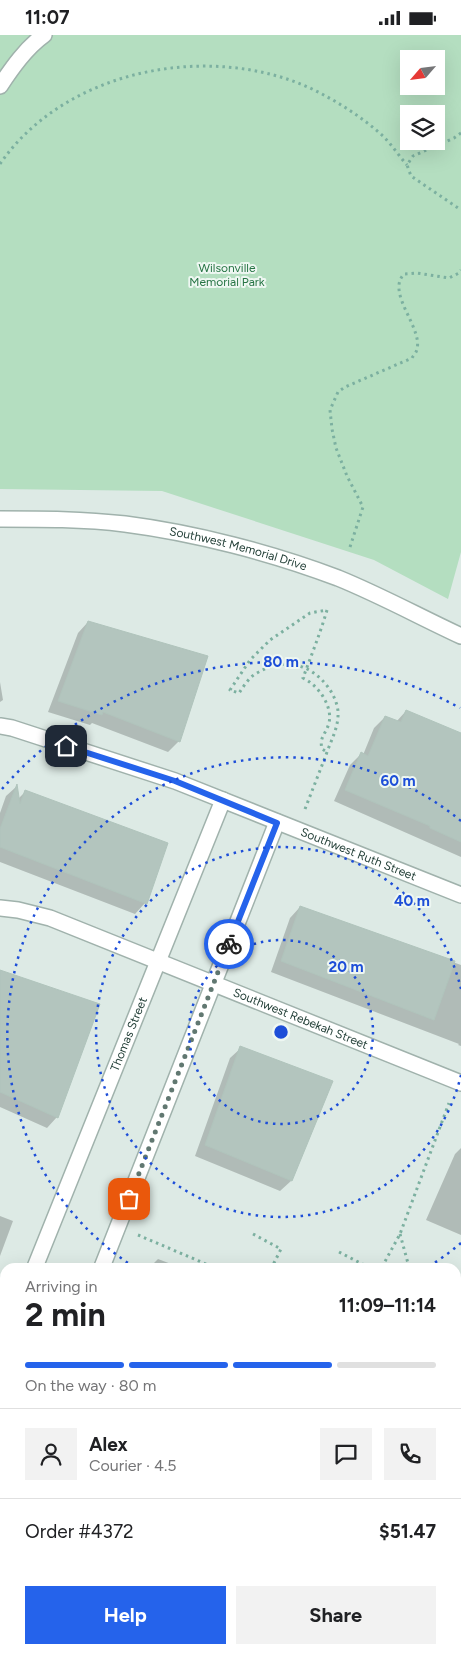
<!DOCTYPE html>
<html lang="en">
<head>
<meta charset="utf-8">
<style>
	:root { --surface:#fff; --page:#f2f2f2; --text:#202124; --muted:#757577; --line:#e0e0e0; --accent:#2563eb }
	body { margin:0; font-family:Figtree,sans-serif; background:var(--page); color:var(--text); height:100vh; display:flex; flex-direction:column; font-size:19px; white-space:nowrap }
	* { box-sizing:border-box; margin:0 }
	p { font-size:16px; color:var(--muted) }
	.icon { flex:none; width:28px; height:28px; fill:none; stroke:currentColor; stroke-width:2; stroke-linecap:round; stroke-linejoin:round }
	.map { position:relative; flex:1; overflow:hidden }
	.details { position:absolute; left:0px; top:1228px; width:461px; height:391px; display:flex; flex-direction:column; background:var(--surface); border-radius:15px 15px 0 0; box-shadow:0 5px 20px #0002 }
	.details>* { flex:none }
	.needle { width:32px; rotate:242deg }
	.controls { position:absolute; left:400px; top:15px; display:grid; gap:10px }
	.controls a { display:grid; place-items:center; width:45px; height:45px; border-radius:0px; background:var(--surface); box-shadow:0 5px 20px #0002; font-size:25px }
	.pin { position:absolute; display:grid; place-items:center; width:42px; height:42px; color:#fff; margin:-21px; border-radius:10px; box-shadow:0 2px 8px #0006 }
	.courier { position:absolute; display:grid; place-items:center; width:50px; height:50px; margin:-25px; border:4px solid #2563eb; border-radius:50%; background:#fff; color:#222; box-shadow:0 1px 6px #0007 }
	.head em { font-style:normal; font-weight:700 }
	.head div { display:flex; flex-direction:column-reverse }
	.head { display:flex; align-items:center; justify-content:space-between; height:85px; padding:0 25px }
	h1 { font-size:32px; font-weight:700; line-height:38px }
	.bar { display:grid; grid-template-columns:repeat(4,1fr); gap:8px 5px; align-content:center; height:60px; padding:0 25px }
	.bar i { height:6px; border-radius:4px; background:var(--line) }
	.bar .current { background:var(--accent) }
	.bar p { grid-column:span 4 }
	.line { display:flex; align-items:center; gap:12px; padding:0 25px; border-top:1px solid var(--line) }
	.line div { flex:1 }
	.round { display:grid; place-items:center; flex:none; width:52px; height:52px; border-radius:0px; background:var(--page) }
	.action { display:flex; gap:10px; margin-top:auto; padding:10px 25px }
	.action a { flex:1; height:58px; border-radius:0px; background:var(--accent); color:#fff; font-size:20px; font-weight:700; line-height:58px; text-align:center }
	.action a+a { background:var(--page); color:var(--text) }
	.status { display:flex; justify-content:space-between; align-items:center; height:35px; padding:0 25px; background:var(--surface); direction:ltr }
	.status svg { height:14px; fill:currentColor }
	.map>svg:first-child { display:block }
	.green { fill:#b4dec0; fill-rule:evenodd }
	.shadow { fill:#0003 }
	.building { fill:#b3c5be; stroke:#b0c4bc }
	.lines { fill:none; stroke-linecap:round; stroke-linejoin:round }
	.service-casing { stroke:#a0b2ac; stroke-width:18 }
	.minor-casing { stroke:#a0b2ac; stroke-width:18 }
	.tertiary-casing { stroke:#a0b2ac; stroke-width:18 }
	.path { stroke:#7cb0a0; stroke-width:3; stroke-dasharray:2.5 4; stroke-linecap:butt }
	.service { stroke:#fff; stroke-width:15 }
	.minor { stroke:#fff; stroke-width:15 }
	.tertiary { stroke:#fff; stroke-width:15 }
	.done { stroke:#617871; stroke-width:5; stroke-dasharray:0 9 }
	.route { stroke:#2563eb; stroke-width:6 }
	.ring { fill:none; stroke:#1d4ed8; stroke-width:2.5; stroke-dasharray:2.5 5 }
	.labels { text-anchor:middle; dominant-baseline:central; stroke-width:4; stroke-linejoin:round; paint-order:stroke }
	.park-label { font-size:12px; fill:#267444; stroke:#eef7f2 }
	.street-label { font-size:12px; fill:#1e3b33; stroke:#eef7f2 }
	.centre { fill:#1d4ed8; stroke:#eef7f2; stroke-width:2.5 }
	.ring-label { font-size:15px; text-anchor:middle; font-weight:bold; fill:#1d4ed8; stroke:#eef7f2; stroke-width:4; stroke-linejoin:round; paint-order:stroke }
</style>
</head>
<body>
<div class="status"><b>11:07</b><svg viewBox="0 0 49 12"><path d="M0 12V9h3v3zM5 12V6h3v6zM10 12V3h3v9zM15 12V0h3v12zM26 1h20v11H26zM47 4h2v5h-2z"/></svg></div>
<div class="map">
<svg width="461" height="1618" viewBox="0 0 461 1618">
	<rect width="100%" height="100%" fill="#ddeae5"/>
	<path class="green" d="M0,0H461V517L448,564L374,525L162,456L0,454ZM409,24H436V51H409ZM409,79H436V106H409Z"/>
	<path class="shadow" d="M88,587L179,706L168,717L92,688L90,690L48,677L78,598Z
		M0,647L3,665L0,667Z
		M406,676L461,700V822L334,766L350,730L361,719L363,720L374,693L385,682L396,687Z
		M16,752L18,764L26,756L145,868L135,879L0,827V778L6,761Z
		M300,872L461,930V1011L458,1010L459,1009L271,937L290,883Z
		M0,938L57,1082L47,1093L0,1072Z
		M241,1013L291,1146L280,1156L195,1121L230,1023Z
		M461,1113V1200L426,1185L455,1119Z
		M0,1181L13,1186L0,1221Z
		M158,1224L179,1232H150Z
		M456,1344L461,1351V1461L456,1464Z
		M461,1575V1618H387L395,1614H456V1578Z"/>
	<path class="building" d="M88,586L208,621L180,707L103,677L102,680L58,666Z
		M406,675L461,698V807L430,793V791L345,755L361,717L368,721L385,681L401,687Z
		M17,749L20,769L25,755L168,808L147,869L0,812V794Z
		M300,871L455,926L434,985L281,926Z
		M0,935L100,969L58,1083L0,1057Z
		M240,1011L333,1046L292,1146L205,1110Z"/>
	<g class="lines">
		<defs>
			<path id="service" d="M0,51C12,33 26,13 44,0"/>
			<g id="minor">
				<path id="s1" d="M0,691L12,693L175,746L461,860"/>
				<path id="s2" d="M0,873L18,875L50,883L461,1048"/>
				<path id="s3" d="M35,1232L223,765"/>
				<path d="M102,1232L277,787"/>
				<path d="M0,1320L5,1308"/>
				<path d="M0,1344L5,1345"/>
				<path d="M0,1586L5,1585"/>
				<path d="M256,1614L258,1618"/>
			</g>
			<g id="tertiary">
				<path id="s4" d="M0,484C42,484 83,484 125,489C195,498 272,518 338,543C380,560 420,582 461,601"/>
			</g>
		</defs>
		<use href="#service" class="service-casing"/>
		<use href="#minor" class="minor-casing"/>
		<use href="#tertiary" class="tertiary-casing"/>
		<path class="path" d="M461,98L454,103L413,121L407,130L411,141L461,175
			M0,129C65,34 209,7 310,53C337,66 362,82 383,101C392,110 399,121 407,130
			M350,512L363,472L347,441L336,413L332,394L330,375L338,357L345,352L412,323C413,321 415,319 416,317C426,295 385,259 404,239L417,238L449,243L459,238L461,235
			M305,774C312,756 319,738 326,720C331,705 339,692 338,676C337,667 333,659 328,652C310,628 283,622 257,638C249,642 244,651 239,658L230,655L250,625L270,605L310,578L327,575C320,599 311,621 303,643C318,650 333,671 329,688C326,699 319,702 322,714L327,717
			M253,1199L281,1214L272,1232
			M400,1199L409,1232
			M138,1200L213,1232
			M339,1217L368,1232
			M382,1232L400,1199L449,1068
			M456,1297L461,1301
			M0,1405L5,1393
			M0,1441L5,1447
			M456,1487L461,1486
			M0,1501L5,1496"/>
		<use href="#service" class="service"/>
		<use href="#minor" class="minor"/>
		<use href="#tertiary" class="tertiary"/>
	</g>
	<g class="lines">
		<path class="done" d="M129,1164L229,909"/>
		<path class="route" d="M66,711L175,746L277,788L229,909"/>
	</g>
	<g class="ring">
		<circle cx="281" cy="997" r="92"/>
		<path d="M461 1040A185 185 0 1 1 461 954"/>
		<path d="M461 1208A277 277 0 0 1 428 1232M134 1232A277 277 0 1 1 461 786"/>
		<path d="M2 754A370 370 0 0 1 460 673"/>
	</g>
	<g class="labels">
		<g class="park-label">
			<text x="227" y="233">Wilsonville<tspan x="227" dy="14">Memorial Park</tspan></text>
		</g>
		<g class="street-label">
			<text stroke="none"><textPath href="#s4" startOffset="241">Southwest Memorial Drive</textPath></text>
			<text stroke="none"><textPath href="#s1" startOffset="381">Southwest Ruth Street</textPath></text>
			<text stroke="none"><textPath href="#s2" startOffset="321">Southwest Rebekah Street</textPath></text>
			<text stroke="none"><textPath href="#s3" startOffset="251">Thomas Street</textPath></text>
		</g>
	</g>
	<circle cx="281" cy="997" r="8" class="centre"/>
	<g class="ring-label">
		<text x="281" y="632">80 m</text>
		<text x="398" y="751">60 m</text>
		<text x="412" y="871">40 m</text>
		<text x="346" y="937">20 m</text>
	</g>
</svg>
<div class="controls">
<a><svg class="needle" viewBox="-14 -14 28 28"><path d="M0-13l5 13h-10z" fill="#e53935"/><path d="M0 13l5-13h-10z" fill="#757577"/></svg></a>
<a><svg class="icon" aria-label="layers" viewBox="0 0 24 24"><path d="M12 4l9 5-9 5-9-5zM3 14l9 5 9-5"/></svg></a>
</div>
<div class="pin" style="left:129px;top:1164px;background:#ea580c"><svg class="icon" aria-label="bag" viewBox="0 0 24 24"><path d="M5 8h14l-1 12H6zM9 8a3 3 0 0 1 6 0"/></svg></div>
<div class="pin" style="left:66px;top:711px;background:#1f2937"><svg class="icon" aria-label="home" viewBox="0 0 24 24"><path d="M3 11l9-7 9 7M6 9v11h12V9"/></svg></div>
<div class="courier" style="left:229px;top:909px"><svg class="icon" aria-label="bike" viewBox="0 0 24 24"><circle cx="6" cy="16" r="4"/><circle cx="18" cy="16" r="4"/><path d="M6 16l4-8h5l3 8M10 8l3 8H6M13 5h3"/></svg></div>
<section class="details">
<div class="head"><div><h1>2 min</h1><p>Arriving in</p></div><em>11:09–11:14</em></div>
<div class="bar"><i class="current"></i><i class="current"></i><i class="current"></i><i></i><p>On the way · 80 m</p></div>
<div class="line" style="height:90px"><a class="round"><svg class="icon" aria-label="person" viewBox="0 0 24 24"><circle cx="12" cy="8" r="4"/><path d="M4 21q1-7 8-7t8 7"/></svg></a><div><b>Alex</b><p>Courier · 4.5</p></div><a class="round"><svg class="icon" aria-label="chat" viewBox="0 0 24 24"><path d="M4 5h16v11H9l-5 4z"/></svg></a><a class="round"><svg class="icon" aria-label="phone" viewBox="0 0 24 24"><path d="M5 4h4l2 5-3 2q2 4 5 5l2-3 5 2v4C11 20 4 13 5 4z"/></svg></a></div>
<div class="line" style="height:65px"><div>Order #4372</div><b>$51.47</b></div>
<div class="action"><a>Help</a><a>Share</a></div>
</section>
</div>
</body>
</html>
